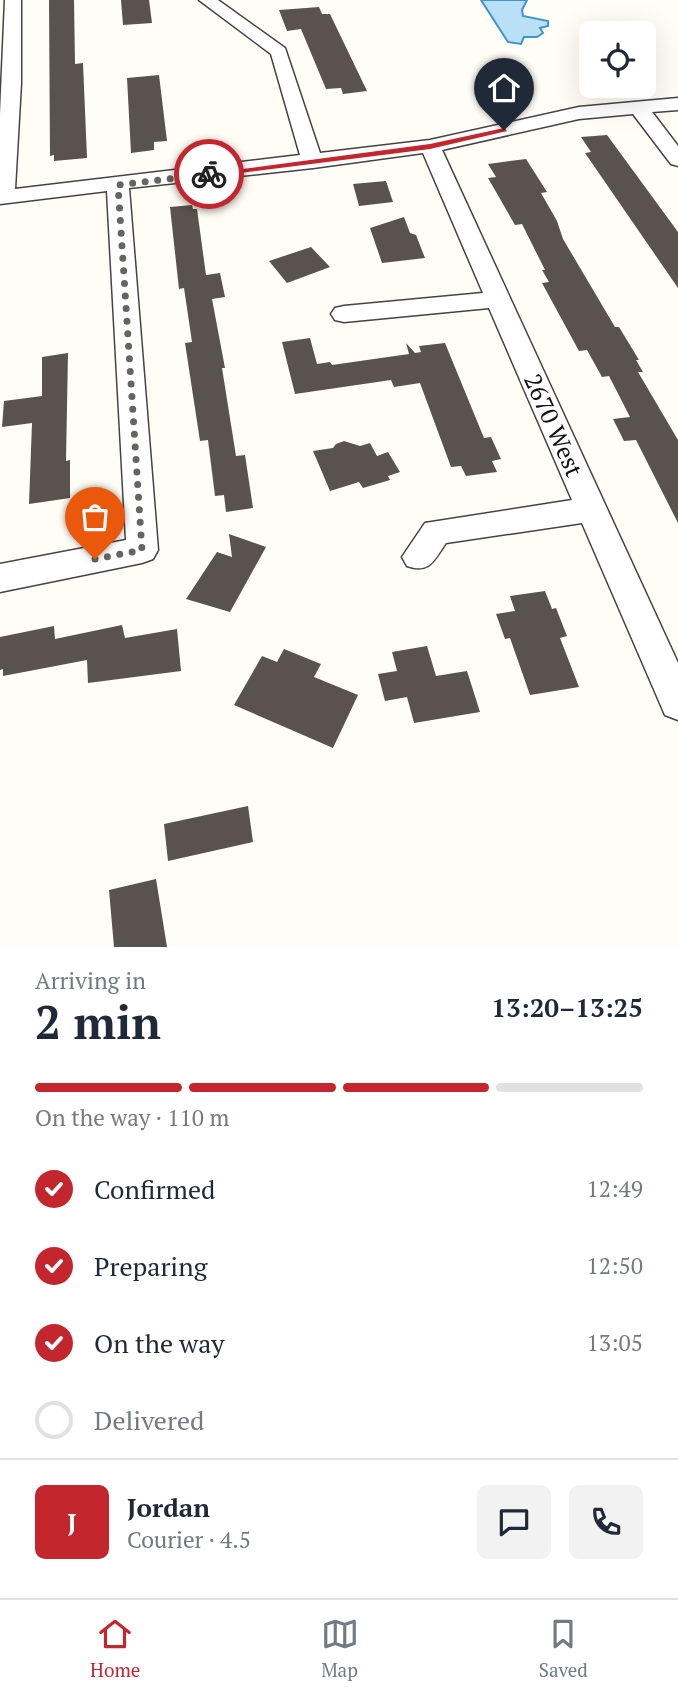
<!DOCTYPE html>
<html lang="en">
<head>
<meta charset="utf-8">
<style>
	:root { --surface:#fff; --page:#f2f2f3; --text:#1f2937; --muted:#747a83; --line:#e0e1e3; --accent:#c4262e }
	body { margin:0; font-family:"PT Serif",serif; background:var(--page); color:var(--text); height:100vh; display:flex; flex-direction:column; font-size:26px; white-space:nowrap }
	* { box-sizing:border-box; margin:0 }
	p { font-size:23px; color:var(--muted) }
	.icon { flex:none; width:38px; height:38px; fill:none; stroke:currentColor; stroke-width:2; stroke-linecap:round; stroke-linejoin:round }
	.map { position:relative; height:947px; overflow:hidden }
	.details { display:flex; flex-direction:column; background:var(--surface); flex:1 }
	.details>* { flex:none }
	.buttons { position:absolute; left:579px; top:21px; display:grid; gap:14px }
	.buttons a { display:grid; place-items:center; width:77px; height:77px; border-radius:10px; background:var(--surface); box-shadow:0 7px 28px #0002; font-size:35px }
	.pin { position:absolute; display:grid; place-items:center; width:60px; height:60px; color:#fff; margin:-72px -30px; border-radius:50% 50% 50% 0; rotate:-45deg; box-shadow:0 0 7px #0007 }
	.pin .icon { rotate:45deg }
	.courier { position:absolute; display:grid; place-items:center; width:70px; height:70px; margin:-35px; border:5px solid #c4262e; border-radius:50%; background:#fff; color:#222; box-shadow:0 2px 9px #0007 }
	.headline em { font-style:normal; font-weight:700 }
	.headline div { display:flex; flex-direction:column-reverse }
	.headline { display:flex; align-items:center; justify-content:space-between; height:119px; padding:0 35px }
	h1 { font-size:46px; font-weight:700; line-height:52px }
	.bar { display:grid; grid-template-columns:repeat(4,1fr); gap:10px 7px; align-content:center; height:84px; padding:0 35px }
	.bar i { height:9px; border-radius:5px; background:var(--line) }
	.bar .selected { background:var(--accent) }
	.bar p { grid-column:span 4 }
	.line { display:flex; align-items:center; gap:18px; padding:0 35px; border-top:2px solid var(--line) }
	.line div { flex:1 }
	.round { display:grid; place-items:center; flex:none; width:74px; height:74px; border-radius:10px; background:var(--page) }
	ol { padding:0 35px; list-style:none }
	li { display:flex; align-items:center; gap:21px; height:77px }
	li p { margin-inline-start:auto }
	li .icon { padding:7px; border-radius:50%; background:var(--accent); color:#fff; stroke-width:4 }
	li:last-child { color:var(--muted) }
	li i { width:38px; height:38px; border:4px solid var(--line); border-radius:50% }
	.menu { display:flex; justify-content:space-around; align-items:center; height:98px; border-top:2px solid var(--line); background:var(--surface); font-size:19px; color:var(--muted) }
	.menu a { display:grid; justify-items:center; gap:4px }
	.menu .selected { color:var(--accent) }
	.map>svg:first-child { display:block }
	.water { fill:#b9e0f7; stroke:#3f96cf; stroke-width:2 }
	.building { fill:#5a524d }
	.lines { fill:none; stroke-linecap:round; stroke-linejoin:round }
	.minor-casing { stroke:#444; stroke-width:3 }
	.minor { fill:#fff; fill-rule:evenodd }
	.route { fill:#c4262e }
	.done { stroke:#646461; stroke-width:7; stroke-dasharray:0 12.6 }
	.labels { text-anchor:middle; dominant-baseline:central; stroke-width:7; stroke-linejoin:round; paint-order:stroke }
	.street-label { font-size:24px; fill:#111; stroke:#fff }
</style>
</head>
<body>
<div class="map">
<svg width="678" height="947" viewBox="0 0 678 947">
	<rect width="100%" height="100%" fill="#fffdf5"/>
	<path class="water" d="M481,0H527L522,10L523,16L548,21V26L540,28L543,33L537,37H524L521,44L508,42Z"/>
	<path class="building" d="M49,0H74L75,64L83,63L87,158L54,161V155L50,156Z
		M121,0H149L152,23L123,25Z
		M319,7L322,14H330L367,91L343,94L341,88L326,89L301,29L287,31L279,10Z
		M159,75L167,141L154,142V150L131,153L127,78Z
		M607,135L678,232V288L585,153L591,152L581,137Z
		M526,159L547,192L541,193L557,221L563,239L615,327H619L639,360H636L643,372H638L678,440V523L636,440L624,441L613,419L630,417L609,376L602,377L587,350L579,351L542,283L549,282L542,270H545L522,224L515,225L488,178L496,177L488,164Z
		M386,181L393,202L359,206L353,184Z
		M192,205L193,209H197L206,275L220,273L225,297L212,299L225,368H222L236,456L245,455L253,508L226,512L224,495L215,496L208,440L200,441L185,343L192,342L184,288L179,289L170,207Z
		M404,217L410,233L416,235L425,258L382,263L370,228Z
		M311,247L330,267L287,283L269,261Z
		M310,338L317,364L330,362L332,365L409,354L406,343L415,353L421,352L419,346L445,343L484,438L491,437L501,459L492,461L497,472L466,476L461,466L451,467L420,383L394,387L391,380L295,394L282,342Z
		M68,353L66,461L70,460V498L29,504L32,423L2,427L4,401L42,396V357Z
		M344,441L360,446L370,443L377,456L388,452L400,472L388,476L390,480L363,488L359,482L330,491L313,451L333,448L336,444Z
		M229,534L266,547L230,612L186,599L217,552L232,557Z
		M545,591L552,609L556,608L567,636L560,638L579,687L530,695L510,638L505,639L496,614L515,611L510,596Z
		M122,625L125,638L177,629L181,671L88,683L87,660L3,676V669L0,670V637L54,626L55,639Z
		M427,646L436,676L467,671L480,712L414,723L407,697L385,701L378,674L397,671L392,652Z
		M284,649L321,664L314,677L358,695L333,748L234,705L262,656L277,662Z
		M248,806L253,842L168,861L164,824Z
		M156,879L167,947H114L109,890Z"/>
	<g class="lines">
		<defs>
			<path id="minor" d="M5,0H21V83L15,189L300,155L271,54L199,0H218L285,48L320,153L430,140L579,107L678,98V110L652,112L678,146V166L671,164L633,114L579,119L442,150L678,663V720L665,715L582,523L446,543C434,560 430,574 407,566L402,557L425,523L572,500L489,308L344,322L335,320L331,314L335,308L344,306L483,293L423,153L313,168L129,188L158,550L153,559L142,563L0,592V564L126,540L107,191L0,204V114Z"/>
		</defs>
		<use href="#minor" class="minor-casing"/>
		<use href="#minor" class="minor"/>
	</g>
	<path class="route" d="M504,128L507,131L430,149L209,177L205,174L430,144Z"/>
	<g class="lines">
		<path class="done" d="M95,559L142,550L118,185L209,174"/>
	</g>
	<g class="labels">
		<g class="street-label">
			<text transform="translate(554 425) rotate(66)">2670 West</text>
		</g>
	</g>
</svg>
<div class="buttons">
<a><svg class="icon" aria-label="locate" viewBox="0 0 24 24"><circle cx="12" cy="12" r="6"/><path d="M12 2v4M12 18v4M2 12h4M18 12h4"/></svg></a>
</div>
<div class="pin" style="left:95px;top:559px;background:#ea580c"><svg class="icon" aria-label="bag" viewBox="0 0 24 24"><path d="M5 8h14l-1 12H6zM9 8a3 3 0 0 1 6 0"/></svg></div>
<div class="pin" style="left:504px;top:130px;background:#1f2937"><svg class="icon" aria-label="home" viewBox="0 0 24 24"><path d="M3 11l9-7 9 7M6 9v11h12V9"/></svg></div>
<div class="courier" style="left:209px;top:174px"><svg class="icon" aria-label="bike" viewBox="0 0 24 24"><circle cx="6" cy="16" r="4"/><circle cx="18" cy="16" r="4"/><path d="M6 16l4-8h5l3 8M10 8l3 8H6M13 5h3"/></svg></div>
</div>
<section class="details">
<div class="headline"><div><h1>2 min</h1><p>Arriving in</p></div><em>13:20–13:25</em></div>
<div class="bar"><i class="selected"></i><i class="selected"></i><i class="selected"></i><i></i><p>On the way · 110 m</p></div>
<ol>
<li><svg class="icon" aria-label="check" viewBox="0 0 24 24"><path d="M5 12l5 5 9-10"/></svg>Confirmed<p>12:49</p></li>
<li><svg class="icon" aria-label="check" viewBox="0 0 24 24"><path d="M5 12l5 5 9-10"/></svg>Preparing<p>12:50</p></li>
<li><svg class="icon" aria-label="check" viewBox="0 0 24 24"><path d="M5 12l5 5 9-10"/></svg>On the way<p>13:05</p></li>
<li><i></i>Delivered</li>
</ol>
<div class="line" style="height:126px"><b class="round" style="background:var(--accent);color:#fff">J</b><div><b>Jordan</b><p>Courier · 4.5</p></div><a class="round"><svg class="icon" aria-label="chat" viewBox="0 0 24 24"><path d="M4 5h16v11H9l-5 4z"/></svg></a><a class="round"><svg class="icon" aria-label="phone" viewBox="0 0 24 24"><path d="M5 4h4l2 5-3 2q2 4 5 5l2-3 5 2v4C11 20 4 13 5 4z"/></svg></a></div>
</section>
<nav class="menu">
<a class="selected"><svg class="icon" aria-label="home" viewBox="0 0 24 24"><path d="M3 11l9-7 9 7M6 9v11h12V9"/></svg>Home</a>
<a><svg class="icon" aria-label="map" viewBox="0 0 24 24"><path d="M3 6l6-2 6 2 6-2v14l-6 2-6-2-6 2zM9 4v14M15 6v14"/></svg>Map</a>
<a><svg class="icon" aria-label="saved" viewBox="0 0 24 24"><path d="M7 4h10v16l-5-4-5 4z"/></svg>Saved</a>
</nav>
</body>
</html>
